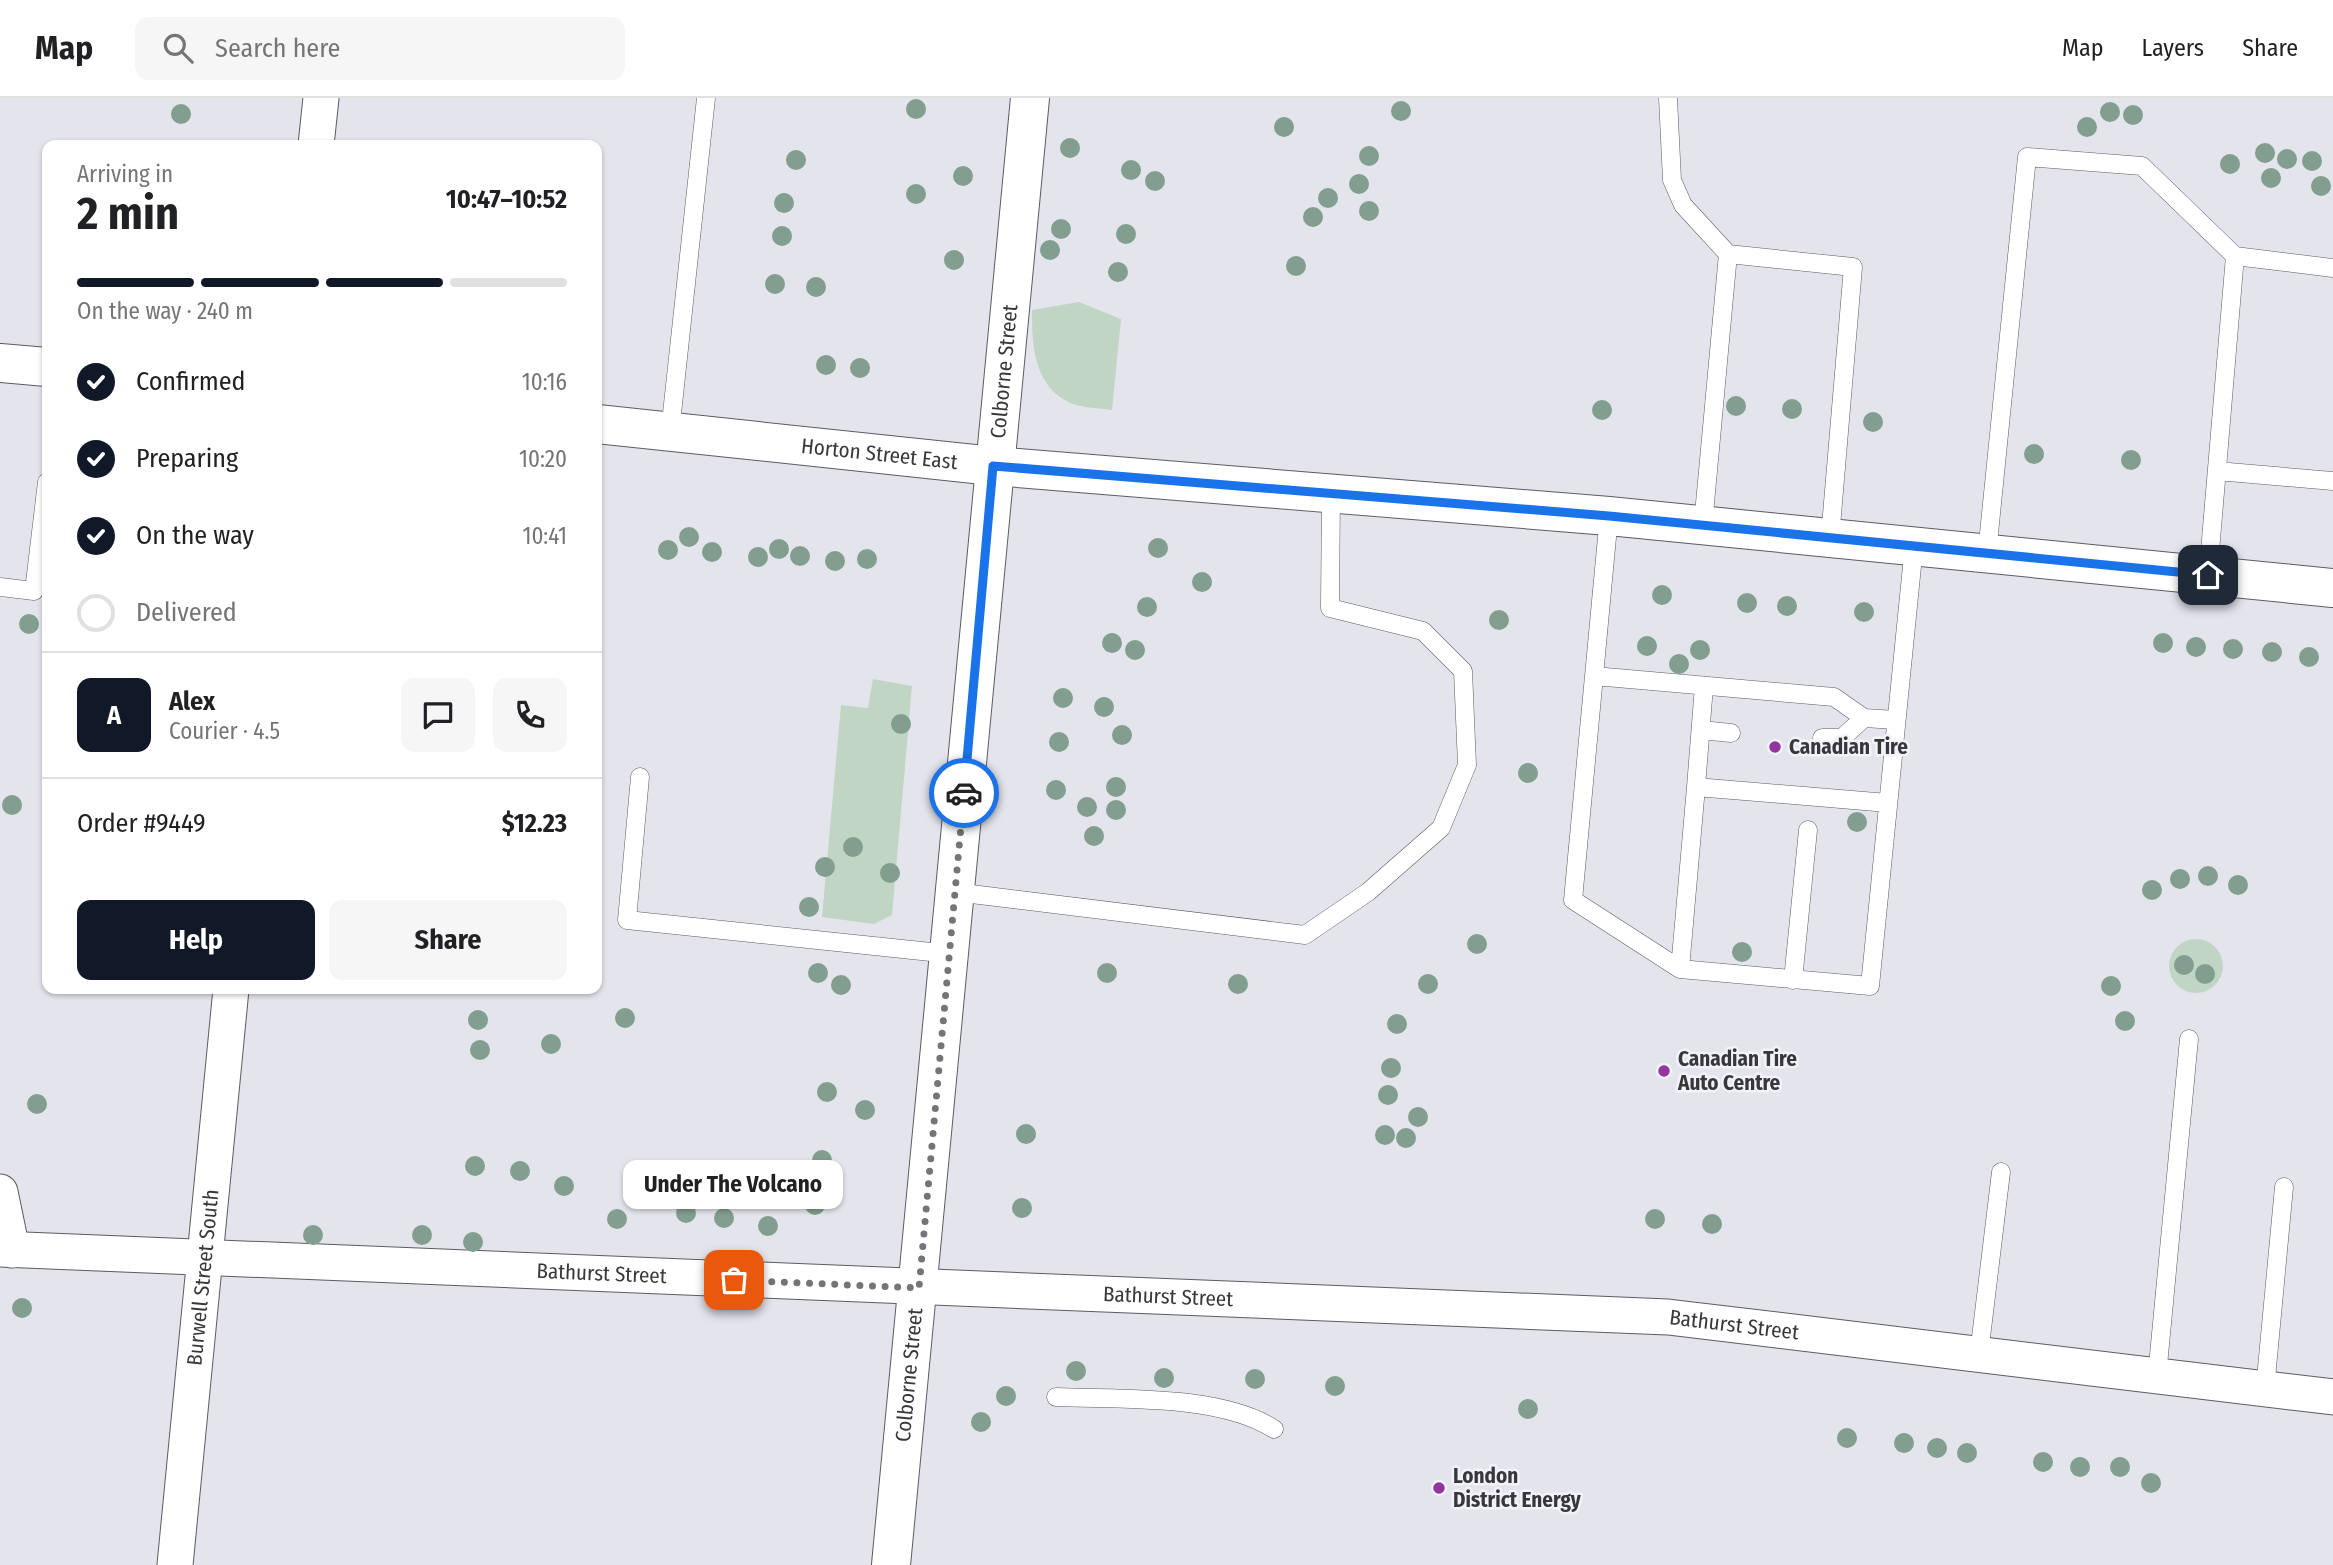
<!DOCTYPE html>
<html lang="en">
<head>
<meta charset="utf-8">
<style>
	:root { --surface:#fff; --page:#f6f6f6; --text:#202124; --muted:#757577; --line:#e0e0e0; --accent:#111827 }
	body { margin:0; font-family:"Fira Sans Condensed",sans-serif; background:var(--page); color:var(--text); height:100vh; display:flex; flex-direction:column; font-size:26px; white-space:nowrap }
	* { box-sizing:border-box; margin:0 }
	p { font-size:23px; color:var(--muted) }
	.icon { flex:none; width:38px; height:38px; fill:none; stroke:currentColor; stroke-width:2; stroke-linecap:round; stroke-linejoin:round }
	.map { position:relative; flex:1; overflow:hidden }
	.details { position:absolute; left:42px; top:42px; width:560px; height:854px; display:flex; flex-direction:column; background:var(--surface); border-radius:14px; box-shadow:0 2px 5px #0004 }
	.details>* { flex:none }
	.pin { position:absolute; display:grid; place-items:center; width:60px; height:60px; color:#fff; margin:-30px; border-radius:14px; box-shadow:0 4px 10px #0006 }
	.courier { position:absolute; display:grid; place-items:center; width:70px; height:70px; margin:-35px; border:5px solid #1a73e8; border-radius:50%; background:#fff; color:#222; box-shadow:0 2px 9px #0007 }
	.bubble { position:absolute; height:49px; border-radius:14px; background:var(--surface); box-shadow:0 2px 5px #0004; font-size:23px; font-weight:700; line-height:49px; text-align:center }
	.overview em { font-style:normal; font-weight:700 }
	.overview div { display:flex; flex-direction:column-reverse }
	.overview { display:flex; align-items:center; justify-content:space-between; height:119px; padding:0 35px }
	h1 { font-size:46px; font-weight:700; line-height:52px }
	.bar { display:grid; grid-template-columns:repeat(4,1fr); gap:10px 7px; align-content:center; height:84px; padding:0 35px }
	.bar i { height:9px; border-radius:5px; background:var(--line) }
	.bar .selected { background:var(--accent) }
	.bar p { grid-column:span 4 }
	.line { display:flex; align-items:center; gap:18px; padding:0 35px; border-top:2px solid var(--line) }
	.line div { flex:1 }
	.round { display:grid; place-items:center; flex:none; width:74px; height:74px; border-radius:14px; background:var(--page) }
	ol { padding:0 35px; list-style:none }
	li { display:flex; align-items:center; gap:21px; height:77px }
	li p { margin-inline-start:auto }
	li .icon { padding:7px; border-radius:50%; background:var(--accent); color:#fff; stroke-width:4 }
	li:last-child { color:var(--muted) }
	li i { width:38px; height:38px; border:4px solid var(--line); border-radius:50% }
	.cta { display:flex; gap:14px; margin-top:auto; padding:14px 35px }
	.cta a { flex:1; height:80px; border-radius:14px; background:var(--accent); color:#fff; font-size:28px; font-weight:700; line-height:80px; text-align:center }
	.cta a+a { background:var(--page); color:var(--text) }
	header { display:flex; align-items:center; gap:42px; box-sizing:border-box; height:98px; padding:0 35px; background:var(--surface); border-bottom:2px solid var(--line) }
	header strong { font-size:33px }
	nav { display:flex; gap:38px; margin-inline-start:auto; font-size:24px }
	.search { width:490px; height:63px; background:var(--page); display:flex; align-items:center; gap:18px; box-sizing:border-box; padding:0 24px; border-radius:14px; color:var(--muted); font-size:26px }
	.map>svg:first-child { display:block }
	.green { fill:#c0d5c4 }
	.lines { fill:none; stroke-linecap:round; stroke-linejoin:round }
	.service-casing { stroke:#5b5c62; stroke-width:19 }
	.minor-casing { stroke:#5b5c62; stroke-width:37 }
	.tertiary-casing { stroke:#5b5c62; stroke-width:40 }
	.secondary-casing { stroke:#5b5c62; stroke-width:40 }
	.service { stroke:#fff; stroke-width:18 }
	.minor { stroke:#fff; stroke-width:35 }
	.tertiary { stroke:#fff; stroke-width:38 }
	.secondary { stroke:#fff; stroke-width:38 }
	.tree { fill:#829e8e }
	.done { stroke:#747579; stroke-width:7; stroke-dasharray:0 12.6 }
	.route { stroke:#1a73e8; stroke-width:9 }
	.poi-dot { fill:#93359e; stroke:#f1f2fa; stroke-width:2.5 }
	.labels { text-anchor:middle; dominant-baseline:central; stroke-width:5; stroke-linejoin:round; paint-order:stroke }
	.street-label { font-size:21px; fill:#38383b; stroke:#f1f2fa }
	.poi-label { font-size:21px; font-weight:bold; fill:#38383b; stroke:#f1f2fa; text-anchor:start }
</style>
</head>
<body>
<header>
<strong>Map</strong>
<div class="search"><svg class="icon" aria-label="search" viewBox="0 0 24 24"><circle cx="10" cy="10" r="6"/><path d="M15 15l6 6"/></svg>Search here</div>
<nav><a>Map</a><a>Layers</a><a>Share</a></nav>
</header>
<div class="map">
<svg width="2333" height="1467" viewBox="0 0 2333 1467">
	<rect width="100%" height="100%" fill="#e4e5ec"/>
	<path class="green" d="M1079,204L1121,221L1112,312C1099,310 1080,310 1068,304C1033,286 1032,245 1032,212Z
		M873,581L912,588L892,817L874,826L822,819L841,607L868,610Z
		M2169 868a27 27 0 1 1 54 0a27 27 0 1 1-54 0Z"/>
	<g class="lines">
		<defs>
			<path id="service" d="M1668,0L1672,82L1683,107L1728,156
				M670,334L706,0
				M2217,373L2333,383
				M1609,418L1573,802L1680,871L1870,888L1914,448
				M1703,427L1728,156L1853,169L1830,440
				M1987,455L2027,59L2142,68L2235,158
				M2208,477L2235,158L2333,170
				M0,489L34,493L47,384
				M1594,578L1834,599L1864,620L1896,622
				M1701,632L1731,635
				M1822,640H1842L1864,620
				M640,679L627,822L950,856
				M1696,689L1704,588
				M955,794L1305,837L1368,794L1441,730L1467,667L1463,573L1423,533L1330,510L1331,395
				M1680,871L1696,689L1888,705
				M1793,882L1808,732
				M1979,1256L2001,1074
				M2157,1278L2189,941
				M2265,1291L2284,1089
				M1056,1299C1120,1302 1219,1296 1274,1331"/>
			<g id="minor">
				<path d="M316,47L321,0"/>
				<path d="M0,1094L12,1152"/>
				<path id="s1" d="M0,1151L1668,1219L2333,1299"/>
				<path id="s2" d="M175,1467L231,891"/>
			</g>
			<g id="tertiary">
				<path id="s3" d="M891,1467L1030,0"/>
			</g>
			<g id="secondary">
				<path d="M0,265L47,269"/>
				<path id="s4" d="M597,326L993,368L1609,418L2333,490"/>
			</g>
		</defs>
		<use href="#service" class="service-casing"/>
		<use href="#minor" class="minor-casing"/>
		<use href="#tertiary" class="tertiary-casing"/>
		<use href="#secondary" class="secondary-casing"/>
		<use href="#service" class="service"/>
		<use href="#minor" class="minor"/>
		<use href="#tertiary" class="tertiary"/>
		<use href="#secondary" class="secondary"/>
	</g>
	<g class="tree">
		<circle cx="916" cy="11" r="10"/>
		<circle cx="1401" cy="13" r="10"/>
		<circle cx="2110" cy="14" r="10"/>
		<circle cx="181" cy="16" r="10"/>
		<circle cx="2133" cy="17" r="10"/>
		<circle cx="1284" cy="29" r="10"/>
		<circle cx="2087" cy="29" r="10"/>
		<circle cx="1070" cy="50" r="10"/>
		<circle cx="2265" cy="55" r="10"/>
		<circle cx="1369" cy="58" r="10"/>
		<circle cx="2287" cy="61" r="10"/>
		<circle cx="796" cy="62" r="10"/>
		<circle cx="2312" cy="63" r="10"/>
		<circle cx="2230" cy="66" r="10"/>
		<circle cx="1131" cy="72" r="10"/>
		<circle cx="963" cy="78" r="10"/>
		<circle cx="2271" cy="80" r="10"/>
		<circle cx="1155" cy="83" r="10"/>
		<circle cx="1359" cy="86" r="10"/>
		<circle cx="2321" cy="88" r="10"/>
		<circle cx="916" cy="96" r="10"/>
		<circle cx="1328" cy="100" r="10"/>
		<circle cx="784" cy="105" r="10"/>
		<circle cx="1369" cy="113" r="10"/>
		<circle cx="1313" cy="119" r="10"/>
		<circle cx="1061" cy="131" r="10"/>
		<circle cx="1126" cy="136" r="10"/>
		<circle cx="782" cy="138" r="10"/>
		<circle cx="1050" cy="152" r="10"/>
		<circle cx="954" cy="162" r="10"/>
		<circle cx="1296" cy="168" r="10"/>
		<circle cx="1118" cy="174" r="10"/>
		<circle cx="775" cy="186" r="10"/>
		<circle cx="816" cy="189" r="10"/>
		<circle cx="826" cy="267" r="10"/>
		<circle cx="860" cy="270" r="10"/>
		<circle cx="1736" cy="308" r="10"/>
		<circle cx="1792" cy="311" r="10"/>
		<circle cx="1602" cy="312" r="10"/>
		<circle cx="1873" cy="324" r="10"/>
		<circle cx="2034" cy="356" r="10"/>
		<circle cx="2131" cy="362" r="10"/>
		<circle cx="689" cy="439" r="10"/>
		<circle cx="1158" cy="450" r="10"/>
		<circle cx="779" cy="451" r="10"/>
		<circle cx="668" cy="452" r="10"/>
		<circle cx="712" cy="454" r="10"/>
		<circle cx="800" cy="458" r="10"/>
		<circle cx="758" cy="459" r="10"/>
		<circle cx="867" cy="461" r="10"/>
		<circle cx="835" cy="463" r="10"/>
		<circle cx="1202" cy="484" r="10"/>
		<circle cx="1662" cy="497" r="10"/>
		<circle cx="1747" cy="505" r="10"/>
		<circle cx="1787" cy="508" r="10"/>
		<circle cx="1147" cy="509" r="10"/>
		<circle cx="1864" cy="514" r="10"/>
		<circle cx="1499" cy="522" r="10"/>
		<circle cx="29" cy="526" r="10"/>
		<circle cx="1112" cy="545" r="10"/>
		<circle cx="2163" cy="545" r="10"/>
		<circle cx="1647" cy="548" r="10"/>
		<circle cx="2196" cy="549" r="10"/>
		<circle cx="2233" cy="551" r="10"/>
		<circle cx="1135" cy="552" r="10"/>
		<circle cx="1700" cy="552" r="10"/>
		<circle cx="2272" cy="554" r="10"/>
		<circle cx="2309" cy="559" r="10"/>
		<circle cx="1679" cy="566" r="10"/>
		<circle cx="1063" cy="600" r="10"/>
		<circle cx="1104" cy="609" r="10"/>
		<circle cx="901" cy="626" r="10"/>
		<circle cx="1122" cy="637" r="10"/>
		<circle cx="1059" cy="644" r="10"/>
		<circle cx="1528" cy="675" r="10"/>
		<circle cx="1116" cy="689" r="10"/>
		<circle cx="1056" cy="692" r="10"/>
		<circle cx="12" cy="707" r="10"/>
		<circle cx="1087" cy="709" r="10"/>
		<circle cx="1116" cy="712" r="10"/>
		<circle cx="1857" cy="724" r="10"/>
		<circle cx="1094" cy="738" r="10"/>
		<circle cx="853" cy="749" r="10"/>
		<circle cx="825" cy="769" r="10"/>
		<circle cx="890" cy="775" r="10"/>
		<circle cx="2208" cy="778" r="10"/>
		<circle cx="2180" cy="781" r="10"/>
		<circle cx="2238" cy="787" r="10"/>
		<circle cx="2152" cy="792" r="10"/>
		<circle cx="809" cy="809" r="10"/>
		<circle cx="1477" cy="846" r="10"/>
		<circle cx="1742" cy="854" r="10"/>
		<circle cx="2184" cy="867" r="10"/>
		<circle cx="818" cy="875" r="10"/>
		<circle cx="1107" cy="875" r="10"/>
		<circle cx="2205" cy="876" r="10"/>
		<circle cx="1238" cy="886" r="10"/>
		<circle cx="1428" cy="886" r="10"/>
		<circle cx="841" cy="887" r="10"/>
		<circle cx="2111" cy="888" r="10"/>
		<circle cx="625" cy="920" r="10"/>
		<circle cx="478" cy="922" r="10"/>
		<circle cx="2125" cy="923" r="10"/>
		<circle cx="1397" cy="926" r="10"/>
		<circle cx="551" cy="946" r="10"/>
		<circle cx="480" cy="952" r="10"/>
		<circle cx="1391" cy="970" r="10"/>
		<circle cx="827" cy="994" r="10"/>
		<circle cx="1388" cy="997" r="10"/>
		<circle cx="37" cy="1006" r="10"/>
		<circle cx="865" cy="1012" r="10"/>
		<circle cx="1418" cy="1019" r="10"/>
		<circle cx="1026" cy="1036" r="10"/>
		<circle cx="1385" cy="1037" r="10"/>
		<circle cx="1406" cy="1040" r="10"/>
		<circle cx="822" cy="1062" r="10"/>
		<circle cx="475" cy="1068" r="10"/>
		<circle cx="520" cy="1073" r="10"/>
		<circle cx="564" cy="1088" r="10"/>
		<circle cx="815" cy="1107" r="10"/>
		<circle cx="1022" cy="1110" r="10"/>
		<circle cx="686" cy="1115" r="10"/>
		<circle cx="724" cy="1120" r="10"/>
		<circle cx="617" cy="1121" r="10"/>
		<circle cx="1655" cy="1121" r="10"/>
		<circle cx="1712" cy="1126" r="10"/>
		<circle cx="768" cy="1128" r="10"/>
		<circle cx="313" cy="1137" r="10"/>
		<circle cx="422" cy="1137" r="10"/>
		<circle cx="473" cy="1144" r="10"/>
		<circle cx="22" cy="1210" r="10"/>
		<circle cx="1076" cy="1273" r="10"/>
		<circle cx="1164" cy="1280" r="10"/>
		<circle cx="1255" cy="1281" r="10"/>
		<circle cx="1335" cy="1288" r="10"/>
		<circle cx="1006" cy="1298" r="10"/>
		<circle cx="1528" cy="1311" r="10"/>
		<circle cx="981" cy="1324" r="10"/>
		<circle cx="1847" cy="1340" r="10"/>
		<circle cx="1904" cy="1345" r="10"/>
		<circle cx="1937" cy="1350" r="10"/>
		<circle cx="1967" cy="1355" r="10"/>
		<circle cx="2043" cy="1364" r="10"/>
		<circle cx="2080" cy="1369" r="10"/>
		<circle cx="2120" cy="1369" r="10"/>
		<circle cx="2151" cy="1385" r="10"/>
	</g>
	<g class="lines">
		<path class="done" d="M734,1182L919,1190L964,695"/>
		<path class="route" d="M964,695L993,368L1609,418L2208,477"/>
	</g>
	<g class="poi-dot">
		<circle cx="1775" cy="649" r="7"/>
		<circle cx="1664" cy="973" r="7"/>
		<circle cx="1439" cy="1390" r="7"/>
	</g>
	<g class="labels">
		<g class="street-label">
			<text stroke="none"><textPath href="#s3" startOffset="1199">Colborne Street</textPath></text>
			<text stroke="none"><textPath href="#s4" startOffset="284">Horton Street East</textPath></text>
			<text stroke="none"><textPath href="#s1" startOffset="602">Bathurst Street</textPath></text>
			<text stroke="none"><textPath href="#s2" startOffset="289">Burwell Street South</textPath></text>
			<text stroke="none"><textPath href="#s1" startOffset="1169">Bathurst Street</textPath></text>
			<text stroke="none"><textPath href="#s1" startOffset="1736">Bathurst Street</textPath></text>
			<text stroke="none"><textPath href="#s3" startOffset="191">Colborne Street</textPath></text>
		</g>
		<g class="poi-label">
			<text x="1789" y="649">Canadian Tire</text>
			<text x="1678" y="961">Canadian Tire<tspan x="1678" dy="24">Auto Centre</tspan></text>
			<text x="1453" y="1378">London<tspan x="1453" dy="24">District Energy</tspan></text>
		</g>
	</g>
</svg>
<div class="pin" style="left:734px;top:1182px;background:#ea580c"><svg class="icon" aria-label="bag" viewBox="0 0 24 24"><path d="M5 8h14l-1 12H6zM9 8a3 3 0 0 1 6 0"/></svg></div>
<div class="pin" style="left:2208px;top:477px;background:#1f2937"><svg class="icon" aria-label="home" viewBox="0 0 24 24"><path d="M3 11l9-7 9 7M6 9v11h12V9"/></svg></div>
<div class="courier" style="left:964px;top:695px"><svg class="icon" aria-label="car" viewBox="0 0 24 24"><path d="M5 17H2v-5l4-1 3-4h7l3 4 3 1v5h-3M9 17h6M6 11h13"/><circle cx="7" cy="17" r="2"/><circle cx="17" cy="17" r="2"/></svg></div>
<div class="bubble" style="left:623px;top:1062px;width:220px">Under The Volcano</div>
<section class="details">
<div class="overview"><div><h1>2 min</h1><p>Arriving in</p></div><em>10:47–10:52</em></div>
<div class="bar"><i class="selected"></i><i class="selected"></i><i class="selected"></i><i></i><p>On the way · 240 m</p></div>
<ol>
<li><svg class="icon" aria-label="check" viewBox="0 0 24 24"><path d="M5 12l5 5 9-10"/></svg>Confirmed<p>10:16</p></li>
<li><svg class="icon" aria-label="check" viewBox="0 0 24 24"><path d="M5 12l5 5 9-10"/></svg>Preparing<p>10:20</p></li>
<li><svg class="icon" aria-label="check" viewBox="0 0 24 24"><path d="M5 12l5 5 9-10"/></svg>On the way<p>10:41</p></li>
<li><i></i>Delivered</li>
</ol>
<div class="line" style="height:126px"><b class="round" style="background:var(--accent);color:#fff">A</b><div><b>Alex</b><p>Courier · 4.5</p></div><a class="round"><svg class="icon" aria-label="chat" viewBox="0 0 24 24"><path d="M4 5h16v11H9l-5 4z"/></svg></a><a class="round"><svg class="icon" aria-label="phone" viewBox="0 0 24 24"><path d="M5 4h4l2 5-3 2q2 4 5 5l2-3 5 2v4C11 20 4 13 5 4z"/></svg></a></div>
<div class="line" style="height:91px"><div>Order #9449</div><b>$12.23</b></div>
<div class="cta"><a>Help</a><a>Share</a></div>
</section>
</div>
</body>
</html>
